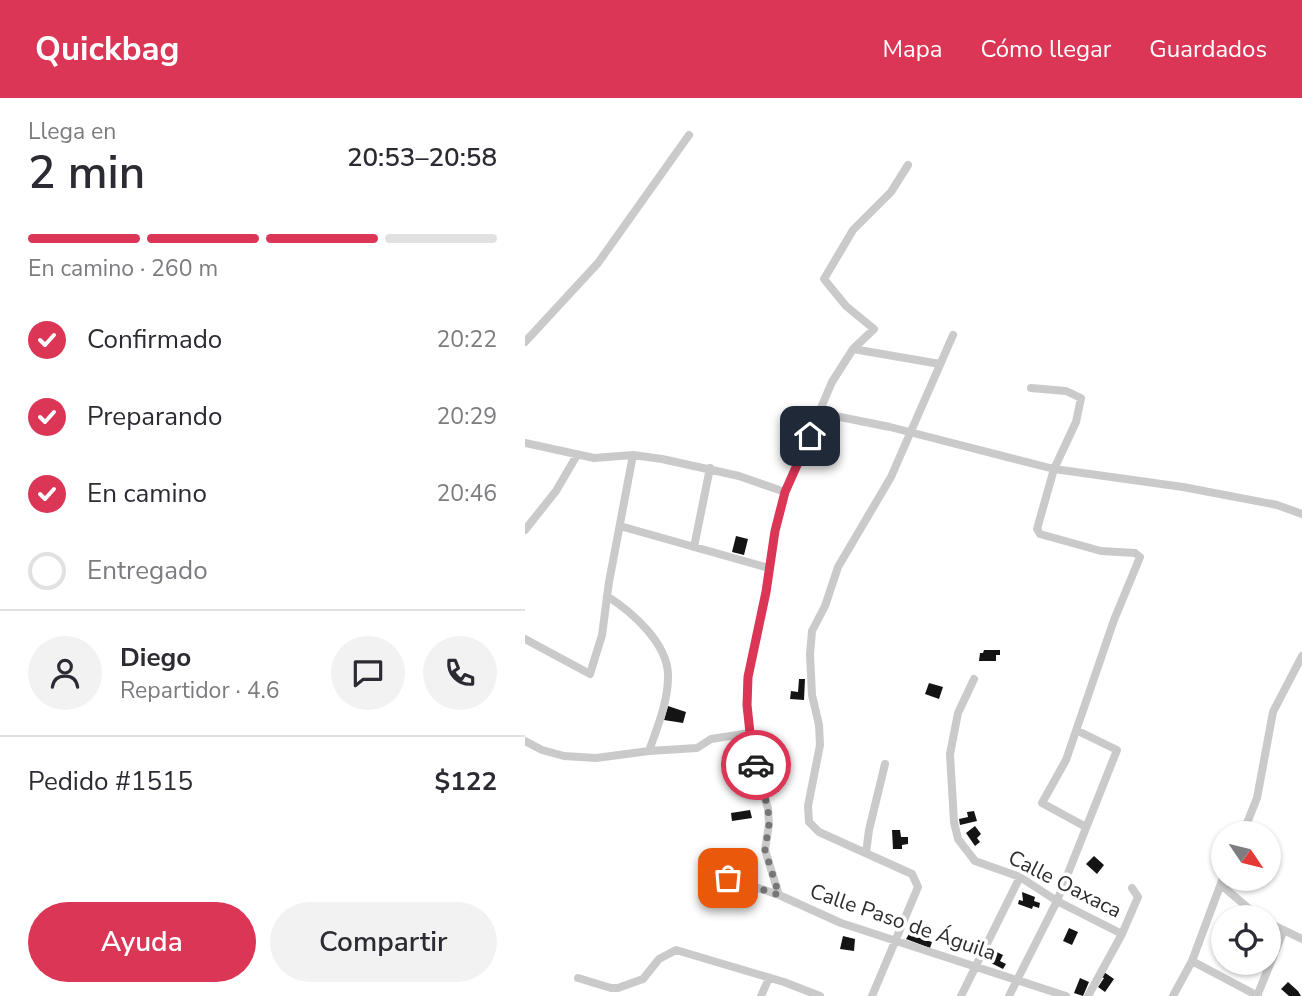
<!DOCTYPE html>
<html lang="es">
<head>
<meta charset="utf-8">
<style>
	:root { --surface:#fff; --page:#f2f2f3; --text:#2b2b33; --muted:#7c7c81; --line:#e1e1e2; --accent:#dc3656 }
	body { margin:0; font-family:"Nunito Sans",sans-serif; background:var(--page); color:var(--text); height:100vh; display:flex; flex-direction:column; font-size:26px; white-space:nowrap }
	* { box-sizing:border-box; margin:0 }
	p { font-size:23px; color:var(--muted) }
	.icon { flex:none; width:38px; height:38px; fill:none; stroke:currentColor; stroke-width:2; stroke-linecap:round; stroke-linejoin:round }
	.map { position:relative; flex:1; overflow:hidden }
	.details { display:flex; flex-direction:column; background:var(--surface); width:525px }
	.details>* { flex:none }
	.needle { width:46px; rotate:125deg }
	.fabs { position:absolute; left:686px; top:723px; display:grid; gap:14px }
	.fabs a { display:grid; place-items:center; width:70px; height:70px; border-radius:50%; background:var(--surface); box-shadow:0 2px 5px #0004; font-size:35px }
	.pin { position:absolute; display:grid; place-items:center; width:60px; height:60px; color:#fff; margin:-30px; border-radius:14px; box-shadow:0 4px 10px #0006 }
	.courier { position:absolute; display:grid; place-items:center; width:70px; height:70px; margin:-35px; border:5px solid #dc3656; border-radius:50%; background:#fff; color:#222; box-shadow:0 2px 9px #0007 }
	.overview em { font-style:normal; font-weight:600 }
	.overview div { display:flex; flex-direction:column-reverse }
	.overview { display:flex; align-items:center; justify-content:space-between; height:119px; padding:0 28px }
	h1 { font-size:46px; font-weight:600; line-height:52px }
	.bar { display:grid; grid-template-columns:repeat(4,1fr); gap:10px 7px; align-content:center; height:84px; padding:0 28px }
	.bar i { height:9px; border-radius:5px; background:var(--line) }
	.bar .on { background:var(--accent) }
	.bar p { grid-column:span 4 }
	.line { display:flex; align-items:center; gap:18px; padding:0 28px; border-top:2px solid var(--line) }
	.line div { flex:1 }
	.round { display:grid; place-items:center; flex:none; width:74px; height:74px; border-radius:37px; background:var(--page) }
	ol { padding:0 28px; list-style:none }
	li { display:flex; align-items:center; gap:21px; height:77px }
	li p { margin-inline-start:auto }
	li .icon { padding:7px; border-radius:50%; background:var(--accent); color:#fff; stroke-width:4 }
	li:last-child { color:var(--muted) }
	li i { width:38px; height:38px; border:4px solid var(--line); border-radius:50% }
	.cta { display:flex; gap:14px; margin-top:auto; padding:14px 28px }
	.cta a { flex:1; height:80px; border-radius:42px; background:var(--accent); color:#fff; font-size:28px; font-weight:600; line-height:80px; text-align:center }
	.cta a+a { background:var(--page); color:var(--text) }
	header { display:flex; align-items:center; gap:42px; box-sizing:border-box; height:98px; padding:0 35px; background:var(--accent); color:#fff }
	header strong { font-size:33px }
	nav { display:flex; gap:38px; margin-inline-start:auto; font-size:24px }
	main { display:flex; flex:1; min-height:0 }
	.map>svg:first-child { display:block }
	.building { fill:#141414 }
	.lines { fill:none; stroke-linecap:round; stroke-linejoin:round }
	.street { stroke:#cacaca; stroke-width:8 }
	.done { stroke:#767676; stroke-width:7; stroke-dasharray:0 12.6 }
	.route { stroke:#dc3656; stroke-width:9 }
	.labels { text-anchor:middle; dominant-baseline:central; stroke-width:7; stroke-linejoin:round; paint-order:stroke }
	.street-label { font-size:21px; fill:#2d2d2d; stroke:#fff }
</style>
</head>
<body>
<header>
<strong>Quickbag</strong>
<nav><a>Mapa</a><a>Cómo llegar</a><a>Guardados</a></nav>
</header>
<main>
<section class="details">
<div class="overview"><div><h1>2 min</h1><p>Llega en</p></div><em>20:53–20:58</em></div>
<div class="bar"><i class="on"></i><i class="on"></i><i class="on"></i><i></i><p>En camino · 260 m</p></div>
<ol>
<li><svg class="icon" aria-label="check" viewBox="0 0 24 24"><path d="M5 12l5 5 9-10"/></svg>Confirmado<p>20:22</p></li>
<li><svg class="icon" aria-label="check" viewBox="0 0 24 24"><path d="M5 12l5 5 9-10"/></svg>Preparando<p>20:29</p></li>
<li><svg class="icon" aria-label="check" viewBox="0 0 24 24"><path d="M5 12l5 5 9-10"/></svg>En camino<p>20:46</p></li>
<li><i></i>Entregado</li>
</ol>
<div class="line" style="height:126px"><a class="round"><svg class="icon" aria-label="person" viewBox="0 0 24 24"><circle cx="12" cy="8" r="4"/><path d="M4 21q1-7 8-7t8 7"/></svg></a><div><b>Diego</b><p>Repartidor · 4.6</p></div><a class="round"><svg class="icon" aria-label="chat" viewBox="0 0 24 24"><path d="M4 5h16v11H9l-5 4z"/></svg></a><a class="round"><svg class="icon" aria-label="phone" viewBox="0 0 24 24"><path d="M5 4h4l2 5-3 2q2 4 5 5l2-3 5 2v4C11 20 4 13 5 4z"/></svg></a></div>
<div class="line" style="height:91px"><div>Pedido #1515</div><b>$122</b></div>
<div class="cta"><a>Ayuda</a><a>Compartir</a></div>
</section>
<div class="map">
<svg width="777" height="898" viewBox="0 0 777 898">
	<rect width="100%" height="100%" fill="#fff"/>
	<path class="building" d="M211,438L223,441L219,457L207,454Z
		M459,552H475V557H471V563H454L455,555H458Z
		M274,581H280L279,602L265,601L266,593L273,594Z
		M404,585L418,589L414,601L400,596Z
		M143,608L161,614L158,625L139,622Z
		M253,676L254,694H248V690L241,691L240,677Z
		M225,712L227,720L207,723L206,715Z
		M449,713L452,723L435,727L434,721L443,719L442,714Z
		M450,728L456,736L452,740L455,744L450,748L441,735Z
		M367,732H375L376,739H383V746L377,747V751H368Z
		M569,758L579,767L572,776L561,766Z
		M497,794L510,799L509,803L515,805L514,810L508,808L507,811L493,806L494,802L498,803Z
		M544,830L553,834L547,847L538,843Z
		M384,836L407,844L405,850L381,841Z
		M318,838L330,841L329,853L315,851Z
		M472,854L478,857L475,863L481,866L478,871L466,865Z
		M579,874L589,881L580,894L573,889L579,880L576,879Z
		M555,880L564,884L558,898L549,895Z
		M763,884L773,893L776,898H764L756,891Z"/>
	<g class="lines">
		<path class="street" d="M0,244L73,165L164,37
			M328,251L349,231L321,208L299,181L328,132L366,94L383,67
			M506,290L541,293L556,300L551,324L529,371L512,431L515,436L576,453L610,455L615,459L589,522L541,662L517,705L561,729
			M295,315L365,329L529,371L658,389L752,407L777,416
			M0,345L69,360L108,357L137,361L214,378L260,394
			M95,428L244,470
			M0,432L31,393L52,357
			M169,449L185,370
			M82,498C107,514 144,546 143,579C143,604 132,630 124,653
			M0,541L65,576L77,537L84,484L108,357
			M449,581L433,615L425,656L429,724L433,741L450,763L495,779L532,803L597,836
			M0,643L17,652L39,658L71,660L124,653L172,650L186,641L225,635
			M718,735L732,700L748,614L777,558
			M341,755L344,732L360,666
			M203,780L254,797L316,825L541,898
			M696,787L734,819
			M254,797L240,752L244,726L243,710L233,680L225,635L222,607L223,579L241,494L250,433L260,394L307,284L328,251L415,266
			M744,825L777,841
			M667,863L733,898
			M53,880L86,890H93L118,881L134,861L151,852L259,884L295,898
			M236,898L244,880
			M347,898L393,789L387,776L294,734L284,724L283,708L295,647L294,627L287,597L285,556L287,533L300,508L313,469L366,379L428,237
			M436,898L495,779
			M484,898L532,803L592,652L553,633
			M563,898L597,836L613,799L607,790
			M648,898L667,863L698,780
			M732,898L759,832"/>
	</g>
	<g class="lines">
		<path class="done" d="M203,780L254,797L240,752L244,726L243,710L231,667"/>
		<path class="route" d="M231,667L225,635L222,607L223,579L241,494L250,433L260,394L285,338"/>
	</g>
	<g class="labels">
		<g class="street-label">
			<text transform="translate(540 786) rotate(27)">Calle Oaxaca</text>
			<text transform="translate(378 824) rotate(19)">Calle Paso de Águila</text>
		</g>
	</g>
</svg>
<div class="fabs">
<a><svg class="needle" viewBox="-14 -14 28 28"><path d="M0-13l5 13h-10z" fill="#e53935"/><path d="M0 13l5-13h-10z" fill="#7c7c81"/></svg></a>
<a><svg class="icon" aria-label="locate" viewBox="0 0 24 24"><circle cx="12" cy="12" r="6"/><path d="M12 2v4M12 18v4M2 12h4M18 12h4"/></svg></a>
</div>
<div class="pin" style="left:203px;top:780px;background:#ea580c"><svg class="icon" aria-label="bag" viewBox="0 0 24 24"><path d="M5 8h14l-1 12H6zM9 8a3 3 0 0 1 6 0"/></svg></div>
<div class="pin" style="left:285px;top:338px;background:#1f2937"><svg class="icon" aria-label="home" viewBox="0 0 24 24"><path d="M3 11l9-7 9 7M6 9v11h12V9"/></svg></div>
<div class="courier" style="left:231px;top:667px"><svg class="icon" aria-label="car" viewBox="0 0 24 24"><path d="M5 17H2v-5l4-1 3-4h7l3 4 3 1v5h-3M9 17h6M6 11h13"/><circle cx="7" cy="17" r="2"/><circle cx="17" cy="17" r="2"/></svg></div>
</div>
</main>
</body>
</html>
